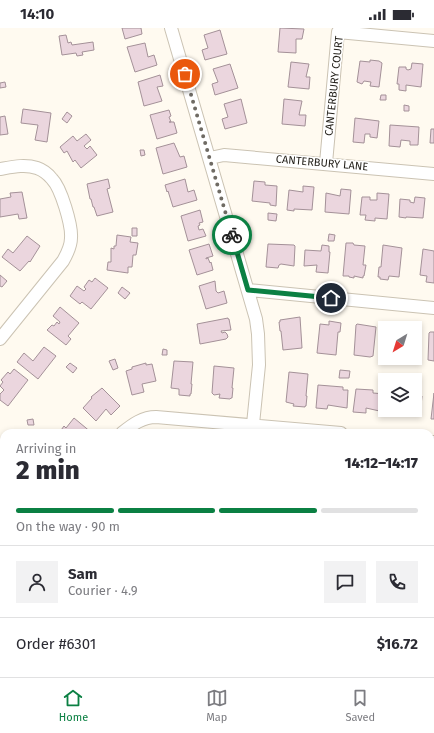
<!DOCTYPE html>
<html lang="en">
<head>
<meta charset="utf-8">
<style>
	:root { --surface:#fff; --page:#f2f2f3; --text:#2b2b33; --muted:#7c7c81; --line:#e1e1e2; --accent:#0b8043 }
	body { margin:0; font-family:"Fira Sans",sans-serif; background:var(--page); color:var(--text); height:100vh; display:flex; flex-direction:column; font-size:15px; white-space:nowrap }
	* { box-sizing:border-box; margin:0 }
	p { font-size:13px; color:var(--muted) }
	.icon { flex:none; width:22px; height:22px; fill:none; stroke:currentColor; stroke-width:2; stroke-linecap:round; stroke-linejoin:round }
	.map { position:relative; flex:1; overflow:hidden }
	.details { position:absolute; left:0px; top:401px; width:434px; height:248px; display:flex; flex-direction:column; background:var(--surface); border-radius:12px 12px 0 0; box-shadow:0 2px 6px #0003 }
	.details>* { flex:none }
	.needle { width:26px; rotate:218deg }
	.tools { position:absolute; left:378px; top:293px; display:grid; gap:8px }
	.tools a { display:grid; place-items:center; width:44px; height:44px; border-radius:0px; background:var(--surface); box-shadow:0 2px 6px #0003; font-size:20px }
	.pin { position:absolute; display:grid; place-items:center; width:34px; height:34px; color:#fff; margin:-17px; border:2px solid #fff; border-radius:50%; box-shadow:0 1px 4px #0007 }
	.courier { position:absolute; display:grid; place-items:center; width:40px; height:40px; margin:-20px; border:3px solid #0b8043; border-radius:50%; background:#fff; color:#222; box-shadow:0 1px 5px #0007 }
	.overview em { font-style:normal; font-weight:800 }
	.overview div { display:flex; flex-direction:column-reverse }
	.overview { display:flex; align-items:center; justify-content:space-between; height:68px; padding:0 16px }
	h1 { font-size:26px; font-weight:800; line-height:30px }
	.bar { display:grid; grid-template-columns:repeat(4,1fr); gap:6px 4px; align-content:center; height:48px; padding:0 16px }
	.bar i { height:5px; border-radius:3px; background:var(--line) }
	.bar .active { background:var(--accent) }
	.bar p { grid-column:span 4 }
	.line { display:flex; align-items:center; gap:10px; padding:0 16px; border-top:1px solid var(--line) }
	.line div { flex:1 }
	.round { display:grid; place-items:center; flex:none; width:42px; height:42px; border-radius:0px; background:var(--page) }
	.status { display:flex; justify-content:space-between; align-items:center; height:28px; padding:0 20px; background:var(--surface); direction:ltr }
	.status svg { height:11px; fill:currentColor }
	.menu { display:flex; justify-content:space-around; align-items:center; height:56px; border-top:1px solid var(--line); background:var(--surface); font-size:11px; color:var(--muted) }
	.menu a { display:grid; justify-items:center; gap:2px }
	.menu .active { color:var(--accent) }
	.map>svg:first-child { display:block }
	.building { fill:#ebd6de; stroke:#a49198 }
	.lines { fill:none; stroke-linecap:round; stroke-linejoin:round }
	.minor-casing { stroke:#cbc3b3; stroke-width:14 }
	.major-casing { stroke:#867231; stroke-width:16 }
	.minor { stroke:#fff; stroke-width:12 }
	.major { stroke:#d7c58c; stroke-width:15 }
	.done { stroke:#6f6b64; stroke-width:4; stroke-dasharray:0 7.2 }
	.route { stroke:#0b8043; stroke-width:5 }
	.labels { text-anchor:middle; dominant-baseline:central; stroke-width:3; stroke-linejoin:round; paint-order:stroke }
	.street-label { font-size:11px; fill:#211e18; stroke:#fff }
</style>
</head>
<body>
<div class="status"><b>14:10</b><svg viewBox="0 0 49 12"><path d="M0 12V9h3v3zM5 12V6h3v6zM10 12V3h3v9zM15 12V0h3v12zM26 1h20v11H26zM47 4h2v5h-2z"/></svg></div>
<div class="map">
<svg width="434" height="649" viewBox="0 0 434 649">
	<rect width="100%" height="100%" fill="#fffaf0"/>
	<path class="building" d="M122,0H141L142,6L125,11Z
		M280,0L304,1L302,11H296V25L278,24Z
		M220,2L227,26L205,32L202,22L208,20L204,7Z
		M66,7L68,15L71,14L72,17L93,14L94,22L82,24L83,27L77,28L76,25L62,27L59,8Z
		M145,15L148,29L154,27L157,37L135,44L127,19Z
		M370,32L379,33L382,35L379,59L370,58L371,54L364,53L362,56L357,54L360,33L370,34Z
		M291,34L309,36L306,49H310L309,61L288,59Z
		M412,35L423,36L421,59L406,57V63L399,62V56H397L399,39H406V41L408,42L411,41Z
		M230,36L238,60L215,67L212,56L218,54L213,41Z
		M160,47L163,58L157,59L162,73L144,78L138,54Z
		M5,54L6,59L0,60V55Z
		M381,67H386V72H380Z
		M241,71L247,95L225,101L222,91L228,89L224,76Z
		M284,71L302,73L299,87H306L305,98L282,96Z
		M404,77L409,78V83H404Z
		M23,81L51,85L47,114L35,112L38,97L21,95Z
		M169,82L171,88L169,89L171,94H169H174L177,105L157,111L150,87Z
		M67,84L72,88L67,95L62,91Z
		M5,88L8,106L0,107V89Z
		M355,90L379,93L377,110L370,109V106H365L364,115L353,114Z
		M390,97L419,99L418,117H410V113L401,112L400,119L389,118Z
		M431,101H434V115H430Z
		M86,106L91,112L84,118L87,121L90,118L97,127L81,140L75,132L73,134L67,123L64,125L60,119L73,108L77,113Z
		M174,115L180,129L184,128L187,139L163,146L156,120Z
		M140,122H144L145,127L141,128Z
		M108,151L110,160L107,161L113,184L97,188L94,179H93L91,171H90L87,156Z
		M185,151L188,164L194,162L197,172L173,179L168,163L167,164L165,157Z
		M254,153L265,154V157L277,158L276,178L270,177V175L252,173Z
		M303,158L314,159L312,182L294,181V183L287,182L289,162L303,164Z
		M341,161L351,162L349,186L325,184L326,165L340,168Z
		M22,164L27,190L19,191L18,186L0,189V171L11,169L10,165Z
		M377,165L389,166L387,191L375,190V193L365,192L366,187H360L362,169H370V172H377Z
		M415,169L425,170L423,190L406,189V190L399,189L400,171L410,172V174L414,175Z
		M200,182L203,194L199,195L200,197L198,198L199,202L203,201L206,208L188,213L181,188Z
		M268,185L277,186L276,193L268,192Z
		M132,200H137V208H132Z
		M329,206L335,207L334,213H328Z
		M117,207L131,209L130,214L138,215L136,227H133L132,239H128V245L107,242L108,234H111V220L114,221V218H116Z
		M27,208L40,218L30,234L29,233L20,243L2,229L8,221L13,225Z
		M346,215H353L354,217L365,218L363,237H366L364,248H363V250L354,248V250L349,249V248H343Z
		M209,216L213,228L206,230V231L208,230L210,235L211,234L213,242L197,247L189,222Z
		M268,216L294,217L295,218L294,238L281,236L279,237L278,240L266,239Z
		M322,217L329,218V224H330L328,245L316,244L317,237L304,238L305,222L321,223Z
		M383,217L402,220L399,249L389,248L388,252L380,251V249H378L379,239H381Z
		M423,221L434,223V255L426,254L427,248L420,247Z
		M0,247L7,253L2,259L0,258Z
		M95,250L108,260L91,281L82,274L80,276L70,268L77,258L84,263L86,261L84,259L89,252L92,254Z
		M215,253L216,263L218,265L224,263L227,275L206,281L199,258Z
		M122,259L130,265L125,271L118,265Z
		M60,279L79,295L68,308L71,311L66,317L47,302L52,297L54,298L57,294L59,296L60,294L53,288Z
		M300,289L302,320L283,322L281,303H280L279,294H280V292Z
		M228,290V291H229L231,302L221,303L222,305L225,304L227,306L228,309L226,311L200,316L197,296Z
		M329,293L341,295L340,304H338L336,327L317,325L320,296L329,297Z
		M357,296L376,299L373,328L370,329L354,327L356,297Z
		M430,304H434V333L428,332L429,305Z
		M44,319L56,328L38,351L17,334L24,325L33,333Z
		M163,321L167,322V327H162Z
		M115,331L118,340L113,342L109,333Z
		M174,333L193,334L191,356H192L191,366H190V368L179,367V361L171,360Z
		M70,335L77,340L73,345L66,339Z
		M146,335V337L152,336L156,353L142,356L144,364L132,367L126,343L132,341V339Z
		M214,338L234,340L232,360H233L232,370H231L230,371L219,370L220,366L214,367L212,365Z
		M14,341L28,352L8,378L0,372V366L4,362L0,358L3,354L1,352L8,344L10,346Z
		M340,342L350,343L349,350H339Z
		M289,344L308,346L306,368H307L306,378H305V379L293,378L294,376L286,374Z
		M383,346H388L387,352H385V353H382Z
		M318,357L343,359V362H348L347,380L328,377L327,381L316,380Z
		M102,360L120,378L111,387L106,381L96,393L83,380L92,370L91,369Z
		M356,361L373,362V365L385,366L384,384L366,380V385L353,384Z
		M434,365V391H431Z
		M415,367L422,368L420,388L404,384V388L393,387V382H415Z
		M74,390L92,405H59L64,398L66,400Z
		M33,391L34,397H28L27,392Z
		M430,444H434L432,466H430Z
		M430,576H434V600L430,599Z"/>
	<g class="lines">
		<defs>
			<path id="minor" d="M171,0L256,291L258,306L259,337L253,396
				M210,130L224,127L434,146
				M326,135L338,4L434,13
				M0,141C12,139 25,136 37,140C43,142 48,146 52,151C61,160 72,197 71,210C71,218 67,226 63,233L0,311
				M248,262L434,280
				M122,405C133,396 143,389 156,389L341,405
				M430,414H434
				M430,552L434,553
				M370,649L371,645"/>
			<path id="major" d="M0,606L4,607
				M417,645L434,647"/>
		</defs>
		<use href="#minor" class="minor-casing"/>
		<use href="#major" class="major-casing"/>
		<use href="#minor" class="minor"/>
		<use href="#major" class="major"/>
	</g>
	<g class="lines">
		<path class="done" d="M185,46L232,207"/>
		<path class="route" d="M232,207L248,262L331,270"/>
	</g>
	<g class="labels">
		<g class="street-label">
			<text transform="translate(334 58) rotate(-84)">CANTERBURY COURT</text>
			<text transform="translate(322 135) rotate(5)">CANTERBURY LANE</text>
		</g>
	</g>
</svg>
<div class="tools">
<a><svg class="needle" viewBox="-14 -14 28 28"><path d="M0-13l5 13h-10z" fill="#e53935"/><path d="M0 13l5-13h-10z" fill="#7c7c81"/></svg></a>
<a><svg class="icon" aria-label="layers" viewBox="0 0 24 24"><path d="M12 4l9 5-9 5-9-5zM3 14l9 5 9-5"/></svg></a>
</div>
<div class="pin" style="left:185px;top:46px;background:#ea580c"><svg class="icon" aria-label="bag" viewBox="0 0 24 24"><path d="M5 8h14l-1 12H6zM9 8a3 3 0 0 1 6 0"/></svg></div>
<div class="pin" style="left:331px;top:270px;background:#1f2937"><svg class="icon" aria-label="home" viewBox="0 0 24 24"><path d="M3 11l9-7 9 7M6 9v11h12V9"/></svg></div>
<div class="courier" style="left:232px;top:207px"><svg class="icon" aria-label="bike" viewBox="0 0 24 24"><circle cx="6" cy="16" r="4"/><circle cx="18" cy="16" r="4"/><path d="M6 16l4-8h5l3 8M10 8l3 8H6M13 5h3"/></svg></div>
<section class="details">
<div class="overview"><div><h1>2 min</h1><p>Arriving in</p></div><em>14:12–14:17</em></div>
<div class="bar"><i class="active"></i><i class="active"></i><i class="active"></i><i></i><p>On the way · 90 m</p></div>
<div class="line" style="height:72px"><a class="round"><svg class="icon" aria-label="person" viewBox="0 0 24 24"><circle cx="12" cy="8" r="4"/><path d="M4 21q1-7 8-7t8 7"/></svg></a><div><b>Sam</b><p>Courier · 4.9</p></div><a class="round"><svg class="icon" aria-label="chat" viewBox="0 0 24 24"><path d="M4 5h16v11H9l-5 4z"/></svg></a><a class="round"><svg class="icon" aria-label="phone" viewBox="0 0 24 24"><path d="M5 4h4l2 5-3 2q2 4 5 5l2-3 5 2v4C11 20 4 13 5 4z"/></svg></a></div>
<div class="line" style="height:52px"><div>Order #6301</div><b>$16.72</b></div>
</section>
</div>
<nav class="menu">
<a class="active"><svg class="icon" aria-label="home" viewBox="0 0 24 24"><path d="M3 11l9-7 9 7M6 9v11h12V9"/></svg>Home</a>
<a><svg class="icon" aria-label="map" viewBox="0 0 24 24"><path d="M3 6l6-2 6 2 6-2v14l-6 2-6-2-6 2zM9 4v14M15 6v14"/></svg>Map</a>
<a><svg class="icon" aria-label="saved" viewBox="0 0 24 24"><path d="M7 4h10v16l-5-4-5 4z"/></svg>Saved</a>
</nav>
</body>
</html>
